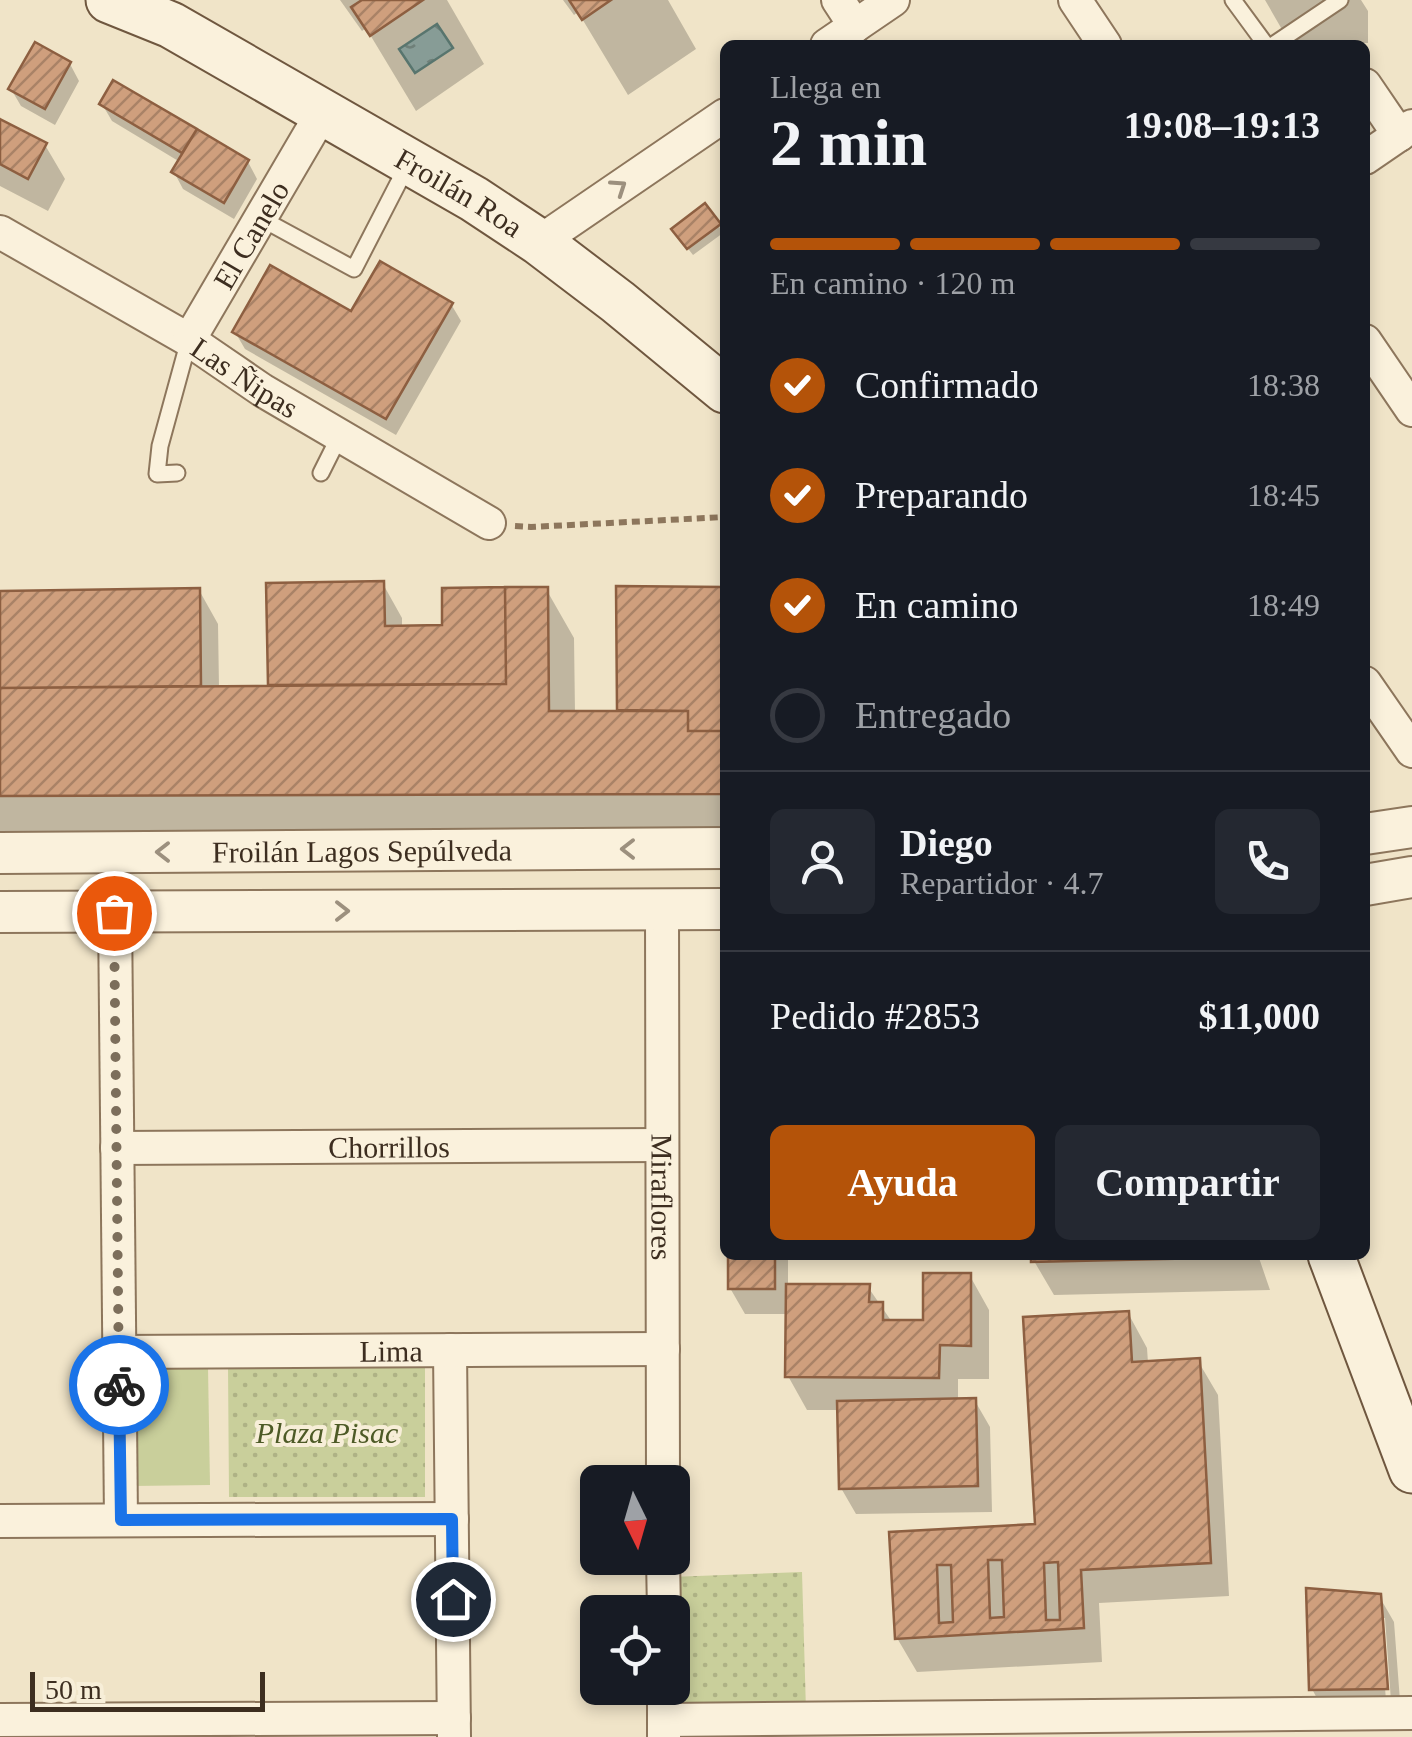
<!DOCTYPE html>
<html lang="es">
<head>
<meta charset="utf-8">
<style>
	:root { --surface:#171b24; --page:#242831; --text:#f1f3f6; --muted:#9ea1a6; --line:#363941; --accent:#b45309 }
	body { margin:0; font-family:"Times New Roman",serif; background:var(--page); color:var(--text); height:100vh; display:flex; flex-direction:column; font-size:38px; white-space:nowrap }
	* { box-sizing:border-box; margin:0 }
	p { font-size:32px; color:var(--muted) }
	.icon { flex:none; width:55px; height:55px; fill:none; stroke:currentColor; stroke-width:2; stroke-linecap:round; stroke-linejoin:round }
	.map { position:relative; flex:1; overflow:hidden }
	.sheet { position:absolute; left:720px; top:40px; width:650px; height:1220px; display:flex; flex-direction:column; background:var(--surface); border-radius:15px; box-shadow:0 5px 15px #0003 }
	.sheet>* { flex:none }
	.needle { width:65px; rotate:175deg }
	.controls { position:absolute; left:580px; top:1465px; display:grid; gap:20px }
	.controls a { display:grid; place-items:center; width:110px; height:110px; border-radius:15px; background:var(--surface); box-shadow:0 5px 15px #0003; font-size:50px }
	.scale { position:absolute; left:30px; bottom:25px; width:235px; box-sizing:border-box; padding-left:10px; border:5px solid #3d2e20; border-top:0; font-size:28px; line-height:35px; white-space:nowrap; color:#3d2e20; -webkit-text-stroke:8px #f7eed8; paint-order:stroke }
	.pin { position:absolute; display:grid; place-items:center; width:85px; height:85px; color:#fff; margin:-42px; border:5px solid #fff; border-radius:50%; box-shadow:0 2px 10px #0007 }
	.courier { position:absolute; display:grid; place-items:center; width:100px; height:100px; margin:-50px; border:8px solid #1a73e8; border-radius:50%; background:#fff; color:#222; box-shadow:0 2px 12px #0007 }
	.summary em { font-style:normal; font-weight:600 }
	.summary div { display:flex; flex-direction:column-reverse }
	.summary { display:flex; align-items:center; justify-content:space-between; height:170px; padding:0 50px }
	h1 { font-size:65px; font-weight:600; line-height:75px }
	.bar { display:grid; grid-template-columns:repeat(4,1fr); gap:15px 10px; align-content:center; height:120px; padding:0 50px }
	.bar i { height:12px; border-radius:8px; background:var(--line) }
	.bar .selected { background:var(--accent) }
	.bar p { grid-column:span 4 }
	.line { display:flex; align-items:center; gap:25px; padding:0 50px; border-top:2px solid var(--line) }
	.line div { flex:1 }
	.round { display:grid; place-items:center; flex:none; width:105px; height:105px; border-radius:15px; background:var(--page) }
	ol { padding:0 50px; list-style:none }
	li { display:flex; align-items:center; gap:30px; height:110px }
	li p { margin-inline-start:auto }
	li .icon { padding:10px; border-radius:50%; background:var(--accent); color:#fff; stroke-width:4 }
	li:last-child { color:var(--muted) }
	li i { width:55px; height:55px; border:5px solid var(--line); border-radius:50% }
	.cta { display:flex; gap:20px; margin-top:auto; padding:20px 50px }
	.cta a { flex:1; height:115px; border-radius:15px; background:var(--accent); color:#fff; font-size:40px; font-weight:600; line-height:115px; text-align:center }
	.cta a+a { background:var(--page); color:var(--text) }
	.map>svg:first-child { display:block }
	.park { fill:url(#park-dots) }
	.pitch { fill:#c9cf9b }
	.water { fill:url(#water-ripples); stroke:#6f938a; stroke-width:2.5 }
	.shadow { fill:#0003; fill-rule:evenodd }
	.building { fill:url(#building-hatch); stroke:#8d5f41; stroke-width:2.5; fill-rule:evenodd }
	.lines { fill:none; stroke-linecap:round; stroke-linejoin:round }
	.service-casing { stroke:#8d765c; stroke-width:19 }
	.minor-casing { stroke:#8d765c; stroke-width:36 }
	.tertiary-casing { stroke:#8d765c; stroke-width:44 }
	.secondary-casing { stroke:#6f573f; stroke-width:49 }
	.path { stroke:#8d765c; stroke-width:6; stroke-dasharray:8 5; stroke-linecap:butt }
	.service { stroke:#faf1dc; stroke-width:15 }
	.minor { stroke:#faf1dc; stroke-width:32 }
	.tertiary { stroke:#faf1dc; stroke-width:40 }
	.secondary { stroke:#faf1dc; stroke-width:45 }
	.oneway { stroke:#9c907e }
	.done { stroke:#7c6e5b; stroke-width:10; stroke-dasharray:0 18 }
	.route { stroke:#1a73e8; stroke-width:12 }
	.labels { text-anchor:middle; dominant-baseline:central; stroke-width:8; stroke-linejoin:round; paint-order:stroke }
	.street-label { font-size:30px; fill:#3d2e20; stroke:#f7eed8 }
	.park-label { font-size:30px; font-style:italic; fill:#4d5a26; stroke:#f7eed8 }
</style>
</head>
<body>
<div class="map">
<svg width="1412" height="1737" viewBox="0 0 1412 1737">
	<defs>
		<pattern id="park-dots" width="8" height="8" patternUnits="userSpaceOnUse" patternTransform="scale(2.5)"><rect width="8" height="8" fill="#c9cf9b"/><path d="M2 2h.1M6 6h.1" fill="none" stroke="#aeb285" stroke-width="1.8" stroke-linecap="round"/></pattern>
		<pattern id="water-ripples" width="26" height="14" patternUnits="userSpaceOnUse" patternTransform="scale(2.5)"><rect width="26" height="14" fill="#a9c4bc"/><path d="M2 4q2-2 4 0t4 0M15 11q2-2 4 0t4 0" fill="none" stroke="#8ba098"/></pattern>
		<pattern id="building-hatch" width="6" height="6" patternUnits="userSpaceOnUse" patternTransform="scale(2.5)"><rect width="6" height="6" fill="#cf9f7d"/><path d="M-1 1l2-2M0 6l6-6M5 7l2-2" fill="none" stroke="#a98266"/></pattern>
	</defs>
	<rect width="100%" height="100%" fill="#f0e4c8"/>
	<path class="park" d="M228,1367H425V1497H229Z
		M802,1572L806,1711L671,1714L672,1612L670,1577Z"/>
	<path class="pitch" d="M208,1367L210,1485L133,1486L132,1368Z"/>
	<path class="water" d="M437,24L453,48L415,73L399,49Z"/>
	<path class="shadow" d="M340,0H447L484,64L416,111L366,28L362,31Z
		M563,0H668L696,49L628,95L578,12L574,15Z
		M1265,0H1361L1368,11V43L1291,45Z
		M70,64L79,81L55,125L21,106L11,89Z
		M114,84L248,162L257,179L234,219L183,189L174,172L180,162L112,121L102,104Z
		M0,121L45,145L65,179L48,211L0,186Z
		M718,225L723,233L693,255L679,237Z
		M451,304L461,321L396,435L245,349L235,332L352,314Z
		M383,584L402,618V628L445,627L546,589L574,638L575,713H621L619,709L725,589V841L0,844V593L199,590L218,624L219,688H270L269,586Z
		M730,1255H788V1286L868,1287L892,1322H925L970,1276L989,1310V1379H958V1401H975L990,1427L992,1512L856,1514L841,1488L840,1410H807L788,1376V1314H745L730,1288Z
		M880,1255H1004V1258H882Z
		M1034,1255H1258L1270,1290L1054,1295L1034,1261Z
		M1128,1313L1147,1348L1148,1363L1198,1361L1218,1395L1229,1596L1099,1603L1102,1662L917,1672L897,1638L891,1534L1037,1526Z
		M1379,1596L1394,1622L1401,1714L1326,1715L1312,1689ZM1380,1618H1385L1391,1701H1386Z"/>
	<path class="building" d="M362,0H423L370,36L351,7Z
		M569,0H611L582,20Z
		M35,42L71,62L45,109L8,89Z
		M113,80L197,129L182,153L99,104Z
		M0,119L47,143L28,179L0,164Z
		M197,129L249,160L224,203L171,172Z
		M705,203L721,224L687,249L671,229Z
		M380,261L453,303L386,419L232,332L270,265L351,311Z
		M384,581L385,626L442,625V588L505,587L506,684L268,685L266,583Z
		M616,586L725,587V731H688V711L617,710Z
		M505,587H548L549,711H688V731H725V794L0,796V688L506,684Z
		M200,588L201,686L0,688V591Z
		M728,1255H775V1289H728Z
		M1031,1255H1252V1257L1031,1262Z
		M923,1273H971V1346L940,1345L939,1378L785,1377L786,1284H870L869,1302H883V1320H923Z
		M1129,1311L1132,1362L1200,1358L1211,1563L1081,1570L1084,1628L895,1639L889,1532L1035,1524L1023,1317ZM988,1560H1002L1004,1617L990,1618ZM1058,1562L1060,1620H1046L1044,1563ZM937,1565H951L953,1622L939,1623Z
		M976,1398L978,1486L839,1489L837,1401Z
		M1306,1588L1381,1594L1388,1689L1309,1690Z"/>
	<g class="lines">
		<defs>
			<path id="service" d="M1233,0L1266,45
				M1273,45L1340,0
				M262,219L354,269L407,166
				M177,473L157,474L160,446L189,340
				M321,473L339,437"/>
			<g id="minor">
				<path d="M838,0L855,26"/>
				<path d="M1075,0L1105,45"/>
				<path d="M827,45L893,0"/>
				<path d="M1365,85L1399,135"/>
				<path d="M1365,158L1412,126"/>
				<path id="s1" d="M0,232L189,340L262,390L489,523"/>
				<path d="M539,242L725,115"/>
				<path id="s2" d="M189,340L322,113"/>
				<path d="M1365,341L1412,410"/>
				<path d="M1365,683L1412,751"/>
				<path id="s3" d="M662,909L663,1482"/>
				<path d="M115,913L121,1520"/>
				<path id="s4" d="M117,1148L662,1145"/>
				<path d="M450,1350L454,1736"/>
				<path id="s5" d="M119,1352L663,1349"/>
				<path d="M0,1521L452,1519"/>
				<path d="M663,1558L664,1612"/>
				<path d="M664,1688V1737"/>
				<path d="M0,1720L454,1718"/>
				<path d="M664,1720L1412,1713"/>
			</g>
			<g id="tertiary">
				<path d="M1365,834L1412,827"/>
				<path id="s6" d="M0,853L725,848"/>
				<path d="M1365,885L1412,877"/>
				<path d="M0,912L725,909"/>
			</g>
			<g id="secondary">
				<path id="s7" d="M109,0L171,25L474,199L539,242L618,302L725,390"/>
				<path d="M1331,1255L1412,1470"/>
			</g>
		</defs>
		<use href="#service" class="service-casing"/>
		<use href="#minor" class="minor-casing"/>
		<use href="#tertiary" class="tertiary-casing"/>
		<use href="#secondary" class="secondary-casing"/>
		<path class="path" d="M515,526L531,527L725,517"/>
		<use href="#service" class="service"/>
		<use href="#minor" class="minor"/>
		<use href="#tertiary" class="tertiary"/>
		<use href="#secondary" class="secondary"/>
	</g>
	<defs><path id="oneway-chevron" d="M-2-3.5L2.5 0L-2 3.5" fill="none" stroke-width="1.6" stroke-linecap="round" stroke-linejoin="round" transform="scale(2.5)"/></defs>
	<g class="oneway">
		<use href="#oneway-chevron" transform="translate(619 187) rotate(-34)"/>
		<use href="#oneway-chevron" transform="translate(628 849) rotate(180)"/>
		<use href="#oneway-chevron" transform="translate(163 852) rotate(180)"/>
		<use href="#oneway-chevron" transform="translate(342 911)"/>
	</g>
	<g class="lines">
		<path class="done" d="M114,913L119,1385"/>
		<path class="route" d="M119,1385L121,1520L452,1519L453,1599"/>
	</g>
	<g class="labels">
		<g class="street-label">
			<text stroke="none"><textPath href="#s7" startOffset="400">Froilán Roa</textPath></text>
			<text stroke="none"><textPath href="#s2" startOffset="122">El Canelo</textPath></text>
			<text stroke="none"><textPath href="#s1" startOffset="285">Las Ñipas</textPath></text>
			<text stroke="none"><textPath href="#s6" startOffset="362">Froilán Lagos Sepúlveda</textPath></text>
			<text stroke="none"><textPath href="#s4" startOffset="272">Chorrillos</textPath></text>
			<text stroke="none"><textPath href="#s3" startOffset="288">Miraflores</textPath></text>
			<text stroke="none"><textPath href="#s5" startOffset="272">Lima</textPath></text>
		</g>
		<g class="park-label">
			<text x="327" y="1432">Plaza Pisac</text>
		</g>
	</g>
</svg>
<div class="controls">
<a><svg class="needle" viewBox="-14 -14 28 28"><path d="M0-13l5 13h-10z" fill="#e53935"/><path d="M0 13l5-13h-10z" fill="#9ea1a6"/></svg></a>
<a><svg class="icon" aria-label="locate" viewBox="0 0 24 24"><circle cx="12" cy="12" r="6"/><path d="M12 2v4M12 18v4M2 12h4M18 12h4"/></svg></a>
</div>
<div class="scale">50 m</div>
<div class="pin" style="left:114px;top:913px;background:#ea580c"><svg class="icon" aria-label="bag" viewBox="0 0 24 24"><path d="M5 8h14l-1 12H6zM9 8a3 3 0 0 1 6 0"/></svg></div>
<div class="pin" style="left:453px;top:1599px;background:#1f2937"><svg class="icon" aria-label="home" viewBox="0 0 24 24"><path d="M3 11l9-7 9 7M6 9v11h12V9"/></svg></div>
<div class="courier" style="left:119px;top:1385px"><svg class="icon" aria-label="bike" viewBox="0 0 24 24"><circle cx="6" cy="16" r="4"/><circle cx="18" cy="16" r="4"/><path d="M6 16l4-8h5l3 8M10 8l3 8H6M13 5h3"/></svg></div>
<section class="sheet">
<div class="summary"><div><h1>2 min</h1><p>Llega en</p></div><em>19:08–19:13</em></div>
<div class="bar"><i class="selected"></i><i class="selected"></i><i class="selected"></i><i></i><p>En camino · 120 m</p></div>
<ol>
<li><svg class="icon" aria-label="check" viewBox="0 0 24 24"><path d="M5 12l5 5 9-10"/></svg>Confirmado<p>18:38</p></li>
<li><svg class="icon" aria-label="check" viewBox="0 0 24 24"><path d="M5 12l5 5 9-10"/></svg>Preparando<p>18:45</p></li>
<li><svg class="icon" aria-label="check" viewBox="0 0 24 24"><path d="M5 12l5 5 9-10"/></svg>En camino<p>18:49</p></li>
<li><i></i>Entregado</li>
</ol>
<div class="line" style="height:180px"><a class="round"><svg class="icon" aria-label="person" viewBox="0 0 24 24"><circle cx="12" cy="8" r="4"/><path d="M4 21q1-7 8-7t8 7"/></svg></a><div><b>Diego</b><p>Repartidor · 4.7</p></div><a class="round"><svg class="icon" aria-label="phone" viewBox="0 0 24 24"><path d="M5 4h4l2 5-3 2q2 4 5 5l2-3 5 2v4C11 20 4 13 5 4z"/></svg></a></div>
<div class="line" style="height:130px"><div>Pedido #2853</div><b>$11,000</b></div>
<div class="cta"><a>Ayuda</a><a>Compartir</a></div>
</section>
</div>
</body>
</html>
